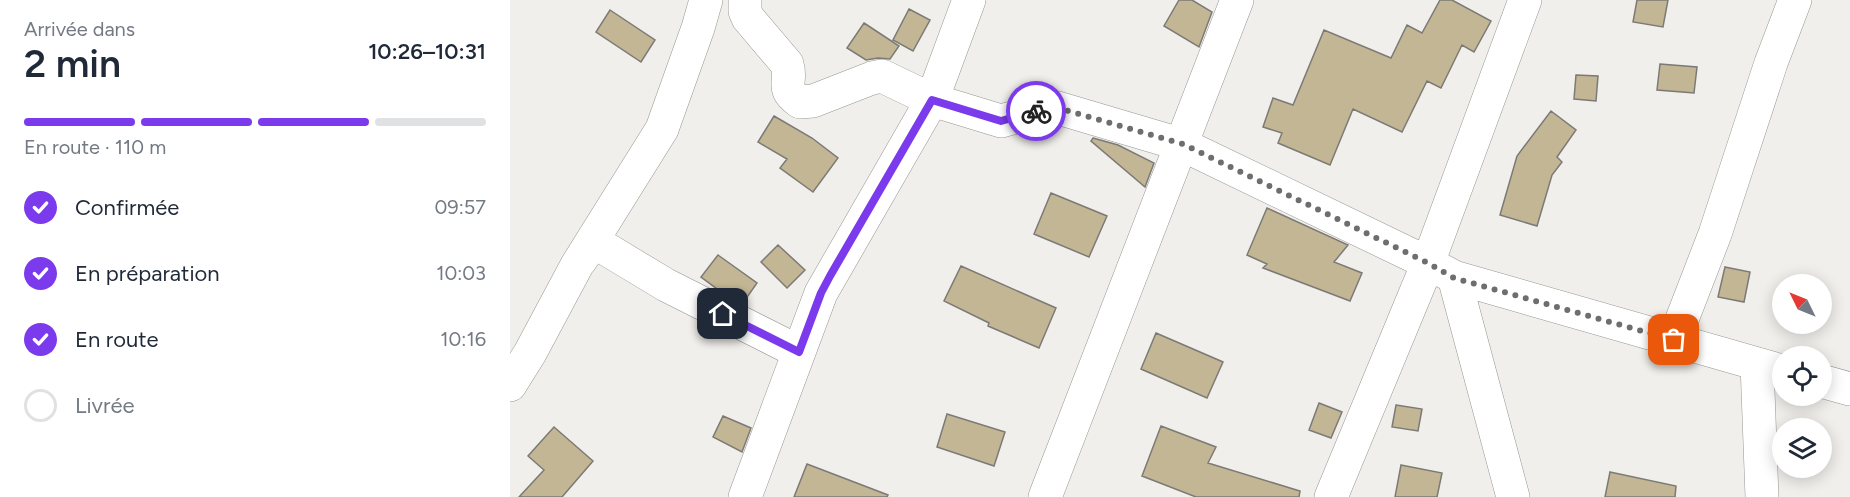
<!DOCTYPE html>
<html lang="fr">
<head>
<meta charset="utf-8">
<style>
	:root { --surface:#fff; --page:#f6f6f7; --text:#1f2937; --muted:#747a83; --line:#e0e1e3; --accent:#7c3aed }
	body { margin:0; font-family:Figtree,sans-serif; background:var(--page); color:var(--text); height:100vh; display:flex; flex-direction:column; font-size:22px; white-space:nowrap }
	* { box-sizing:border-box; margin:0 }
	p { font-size:20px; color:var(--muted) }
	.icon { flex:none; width:33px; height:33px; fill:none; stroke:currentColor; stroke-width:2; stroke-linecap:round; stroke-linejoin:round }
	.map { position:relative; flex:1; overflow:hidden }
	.details { display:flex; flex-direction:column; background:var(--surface); width:510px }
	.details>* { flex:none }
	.needle { width:39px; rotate:313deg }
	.fabs { position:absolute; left:1262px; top:274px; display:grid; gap:12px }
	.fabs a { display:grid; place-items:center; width:60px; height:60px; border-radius:50%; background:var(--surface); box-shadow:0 3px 15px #0003; font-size:30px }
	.pin { position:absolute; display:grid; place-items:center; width:51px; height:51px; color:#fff; margin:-26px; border-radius:12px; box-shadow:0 3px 9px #0006 }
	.courier { position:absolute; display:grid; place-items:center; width:60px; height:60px; margin:-30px; border:4px solid #7c3aed; border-radius:50%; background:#fff; color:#222; box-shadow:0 2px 8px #0007 }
	.head em { font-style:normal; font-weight:600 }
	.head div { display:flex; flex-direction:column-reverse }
	.head { display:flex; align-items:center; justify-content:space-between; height:102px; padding:0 24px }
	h1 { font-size:39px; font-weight:600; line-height:45px }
	.bar { display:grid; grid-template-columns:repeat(4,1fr); gap:9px 6px; align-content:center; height:72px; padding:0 24px }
	.bar i { height:8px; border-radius:4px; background:var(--line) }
	.bar .active { background:var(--accent) }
	.bar p { grid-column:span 4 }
	ol { padding:0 24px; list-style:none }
	li { display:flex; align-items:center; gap:18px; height:66px }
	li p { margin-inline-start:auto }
	li .icon { padding:6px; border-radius:50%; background:var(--accent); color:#fff; stroke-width:4 }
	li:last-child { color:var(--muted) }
	li i { width:33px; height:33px; border:3px solid var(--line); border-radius:50% }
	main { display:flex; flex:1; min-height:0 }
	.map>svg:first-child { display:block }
	.building { fill:#c3b694; stroke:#7c7a76; stroke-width:1.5 }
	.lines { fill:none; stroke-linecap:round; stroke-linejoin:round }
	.street-casing { stroke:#989793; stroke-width:34 }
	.street { stroke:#fff; stroke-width:33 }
	.done { stroke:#706e6c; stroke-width:6; stroke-dasharray:0 10.8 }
	.route { stroke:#7c3aed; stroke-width:8 }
</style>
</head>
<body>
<main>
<section class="details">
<div class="head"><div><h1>2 min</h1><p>Arrivée dans</p></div><em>10:26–10:31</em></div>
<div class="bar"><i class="active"></i><i class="active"></i><i class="active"></i><i></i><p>En route · 110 m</p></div>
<ol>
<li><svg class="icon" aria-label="check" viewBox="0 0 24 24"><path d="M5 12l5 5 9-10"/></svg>Confirmée<p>09:57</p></li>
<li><svg class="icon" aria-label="check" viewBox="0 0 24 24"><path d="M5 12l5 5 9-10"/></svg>En préparation<p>10:03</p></li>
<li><svg class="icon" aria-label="check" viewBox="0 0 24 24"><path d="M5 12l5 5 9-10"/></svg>En route<p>10:16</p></li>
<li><i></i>Livrée</li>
</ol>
</section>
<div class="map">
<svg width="1340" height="497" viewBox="0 0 1340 497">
	<rect width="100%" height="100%" fill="#f1efeb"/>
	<path class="building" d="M669,0H682L702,12L689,47L654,26Z
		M930,0H942L981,21L964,52L952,45L931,88L917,81L892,132L843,109L820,165L768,143L772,133L753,127L763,98L783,105L814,30L881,58L897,25L912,33Z
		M1127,0H1158L1153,27L1123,22Z
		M399,9L420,20L403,51L383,40Z
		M100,10L145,40L131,62L86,32Z
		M354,23L389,46L380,59L368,58L356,60L337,48Z
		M1150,64L1187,67L1184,93L1147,90Z
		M1066,75L1088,76L1086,101L1064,99Z
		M1041,111L1066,130L1047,157L1052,162L1042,175L1027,226L990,215L1007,156Z
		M264,116L302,138L328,158L303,192L270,168L277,159L248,142Z
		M583,138L608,145L644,163L635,187L581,141Z
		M541,193L597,216L579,257L524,234Z
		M757,208L838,245L824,262L852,273L840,301L753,268L757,264L737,255Z
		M268,245L295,270L277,288L251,262Z
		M208,255L247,283L233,303L210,291L191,277Z
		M451,266L546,308L529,348L478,326L479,323L434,301Z
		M1215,267L1240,272L1234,302L1208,297Z
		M646,333L713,362L697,398L631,369Z
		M809,403L832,412L821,438L799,430Z
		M886,405L912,409L908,431L882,427Z
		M437,414L495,432L484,466L427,447Z
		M213,416L241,428L232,452L203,437Z
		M651,426L706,447L698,463L790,491L789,497H686L632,476Z
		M44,427L83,461L52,497H9L34,470L18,456Z
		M297,464L378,495L377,497H284Z
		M891,465L932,473L927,497H885Z
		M1100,472L1166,486L1165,497H1095Z"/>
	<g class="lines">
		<defs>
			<path id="street" d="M235,0V11L238,18L277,64C283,83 269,87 290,102L303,101L362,78L372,76L422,100L491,121L539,108H548L673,145L918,263L944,277L1272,371
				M70,261L82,244H88L156,285L289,352
				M944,277L1003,497
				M1164,340L1205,234L1261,63L1285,0
				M1247,364L1252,497
				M1311,381L1340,389
				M0,385L20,353L67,265L152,129L188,28L196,0
				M235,497L311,293L422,100L459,0
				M535,497L727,0
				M821,497L918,263L1015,0"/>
		</defs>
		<use href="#street" class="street-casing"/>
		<use href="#street" class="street"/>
	</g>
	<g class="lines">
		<path class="done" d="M526,111L548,108L673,144L918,263L944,278L1164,340"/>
		<path class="route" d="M213,314L289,352L311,293L320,276L422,100L491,121L526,111"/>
	</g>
</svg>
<div class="fabs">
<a><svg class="needle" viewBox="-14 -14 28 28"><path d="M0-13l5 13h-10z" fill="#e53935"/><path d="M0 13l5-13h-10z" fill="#747a83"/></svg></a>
<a><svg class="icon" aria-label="locate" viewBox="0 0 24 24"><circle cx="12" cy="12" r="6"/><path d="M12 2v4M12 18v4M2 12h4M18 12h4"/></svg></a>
<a><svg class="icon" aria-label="layers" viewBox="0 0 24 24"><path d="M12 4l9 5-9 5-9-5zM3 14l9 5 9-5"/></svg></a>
</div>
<div class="pin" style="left:1164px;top:340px;background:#ea580c"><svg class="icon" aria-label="bag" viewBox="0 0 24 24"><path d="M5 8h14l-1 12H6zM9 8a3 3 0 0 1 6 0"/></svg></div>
<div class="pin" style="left:213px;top:314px;background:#1f2937"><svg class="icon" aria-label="home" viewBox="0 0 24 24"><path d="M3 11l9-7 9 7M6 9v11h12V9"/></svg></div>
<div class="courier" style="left:526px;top:111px"><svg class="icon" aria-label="bike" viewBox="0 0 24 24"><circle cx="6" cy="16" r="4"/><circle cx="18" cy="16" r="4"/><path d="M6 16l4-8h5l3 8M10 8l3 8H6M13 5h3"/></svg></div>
</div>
</main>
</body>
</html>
